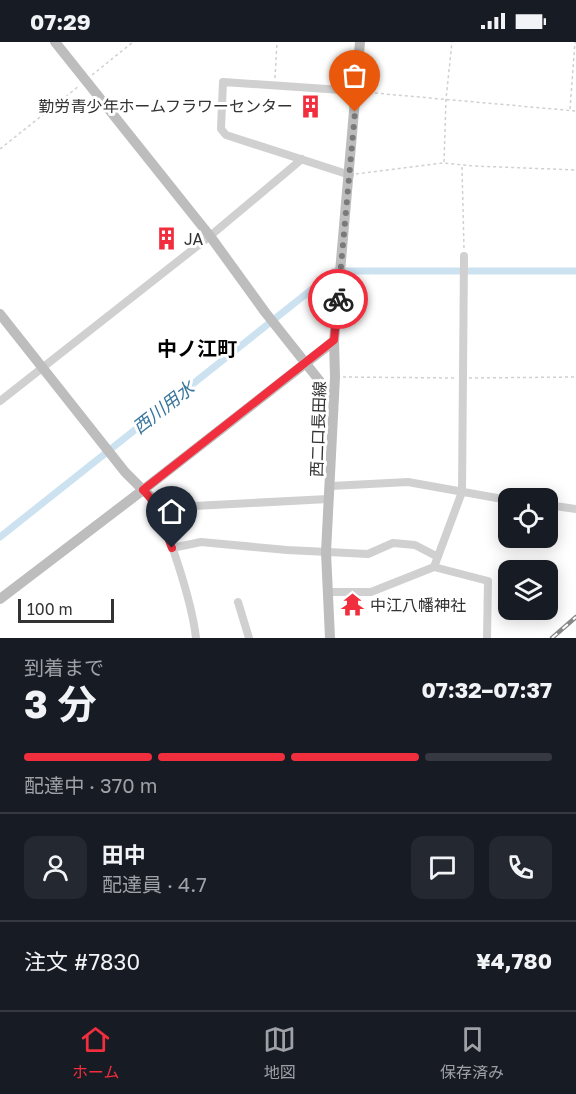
<!DOCTYPE html>
<html lang="ja">
<head>
<meta charset="utf-8">
<style>
	:root { --surface:#171b24; --page:#242831; --text:#f1f3f6; --muted:#9ea1a6; --line:#363941; --accent:#f12e3d }
	body { margin:0; font-family:"Golos Text","Noto Sans JP",sans-serif; background:var(--page); color:var(--text); height:100vh; display:flex; flex-direction:column; font-size:22px; white-space:nowrap }
	* { box-sizing:border-box; margin:0 }
	p { font-size:20px; color:var(--muted) }
	.icon { flex:none; width:33px; height:33px; fill:none; stroke:currentColor; stroke-width:2; stroke-linecap:round; stroke-linejoin:round }
	.map { position:relative; height:596px; overflow:hidden }
	.panel { display:flex; flex-direction:column; background:var(--surface); flex:1 }
	.panel>* { flex:none }
	.buttons { position:absolute; left:498px; top:446px; display:grid; gap:12px }
	.buttons a { display:grid; place-items:center; width:60px; height:60px; border-radius:12px; background:var(--surface); box-shadow:0 3px 15px #0003; font-size:30px }
	.scale { position:absolute; left:18px; bottom:15px; width:96px; box-sizing:border-box; padding-left:6px; border:3px solid #333; border-top:0; font-size:16px; line-height:21px; white-space:nowrap; color:#333; -webkit-text-stroke:4px #fff; paint-order:stroke }
	.pin { position:absolute; display:grid; place-items:center; width:51px; height:51px; color:#fff; margin:-62px -26px; border-radius:50% 50% 50% 0; rotate:-45deg; box-shadow:0 0 6px #0007 }
	.pin .icon { rotate:45deg }
	.courier { position:absolute; display:grid; place-items:center; width:60px; height:60px; margin:-30px; border:4px solid #f12e3d; border-radius:50%; background:#fff; color:#222; box-shadow:0 2px 8px #0007 }
	.overview em { font-style:normal; font-weight:700 }
	.overview div { display:flex; flex-direction:column-reverse }
	.overview { display:flex; align-items:center; justify-content:space-between; height:102px; padding:0 24px }
	h1 { font-size:39px; font-weight:700; line-height:45px }
	.bar { display:grid; grid-template-columns:repeat(4,1fr); gap:9px 6px; align-content:center; height:72px; padding:0 24px }
	.bar i { height:8px; border-radius:4px; background:var(--line) }
	.bar .active { background:var(--accent) }
	.bar p { grid-column:span 4 }
	.line { display:flex; align-items:center; gap:15px; padding:0 24px; border-top:2px solid var(--line) }
	.line div { flex:1 }
	.round { display:grid; place-items:center; flex:none; width:63px; height:63px; border-radius:12px; background:var(--page) }
	.status { display:flex; justify-content:space-between; align-items:center; height:42px; padding:0 30px; background:var(--surface); direction:ltr }
	.status svg { height:16px; fill:currentColor }
	.tab-bar { display:flex; justify-content:space-around; align-items:center; height:84px; border-top:2px solid var(--line); background:var(--surface); font-size:16px; color:var(--muted) }
	.tab-bar a { display:grid; justify-items:center; gap:3px }
	.tab-bar .active { color:var(--accent) }
	.map>svg:first-child { display:block }
	.lines { fill:none; stroke-linecap:round; stroke-linejoin:round }
	.canal { stroke:#cde2f0; stroke-width:7 }
	.path { stroke:#d0d0d0; stroke-width:1.5; stroke-dasharray:3 3; stroke-linecap:butt }
	.street { stroke:#d0d0d0; stroke-width:8 }
	.secondary { stroke:#bdbdbd; stroke-width:10 }
	.rail-casing { stroke:#888; stroke-width:4.5 }
	.rail { stroke:#fff; stroke-width:2; stroke-dasharray:7; stroke-linecap:butt }
	.done { stroke:#7a7a7a; stroke-width:6; stroke-dasharray:0 10.8 }
	.route { stroke:#f12e3d; stroke-width:8 }
	.labels { text-anchor:middle; dominant-baseline:central; stroke-width:6; stroke-linejoin:round; paint-order:stroke }
	.poi-label { font-size:16px; fill:#333; stroke:#fff; text-anchor:start }
	.street-label { font-size:16px; fill:#333; stroke:#fff }
	.water-label { font-size:18px; font-style:italic; fill:#39769c; stroke:#fff }
	.quarter-label { font-size:20px; font-weight:bold; fill:#000; stroke:#fff }
</style>
</head>
<body>
<div class="status"><b>07:29</b><svg viewBox="0 0 49 12"><path d="M0 12V9h3v3zM5 12V6h3v6zM10 12V3h3v9zM15 12V0h3v12zM26 1h20v11H26zM47 4h2v5h-2z"/></svg></div>
<div class="map">
<svg width="576" height="596" viewBox="0 0 576 596">
	<rect width="100%" height="100%" fill="#fff"/>
	<g class="lines">
		<path class="canal" d="M0,495L335,229H576"/>
		<path class="path" d="M92,33L133,0
			M275,36L277,0
			M363,50L576,69
			M570,67L575,0
			M0,107L79,44
			M444,120L446,57L452,0
			M462,125L464,207
			M356,132L443,121L474,124L576,128
			M343,335L455,336
			M469,336L576,335"/>
		<path class="street" d="M350,133L226,93L221,87L223,40L356,49
			M464,214L462,450L434,525L488,539L487,596
			M0,359L210,194L302,117
			M331,444L408,440L508,458
			M149,453C168,483 192,561 196,596
			M548,463L576,467
			M156,466L328,457
			M172,506L201,500L287,508L368,512L393,501L415,503L438,515
			M328,550H371L434,525
			M238,560L249,596"/>
		<path class="secondary" d="M55,0L210,194L265,270L334,357
			M0,272L125,430L143,448L334,299
			M0,557L143,448L149,453
			M330,596L326,510L335,335L334,299L360,0"/>
		<defs>
			<path id="rail" d="M552,596L576,575"/>
		</defs>
		<use href="#rail" class="rail-casing"/>
		<use href="#rail" class="rail"/>
	</g>
	<g class="lines">
		<path class="done" d="M338,257L355,70"/>
		<path class="route" d="M172,506C164,486 159,462 143,448L334,298L338,257"/>
	</g>
	<defs>
		<symbol id="building-bare" viewBox="-9 -9 18 18"><path d="M-4-6H4V6H1V3H-1V6H-4ZM-2.5-4.3h1.7v1.8h-1.7ZM.8-4.3h1.7v1.8H.8ZM-2.5-1h1.7V.8h-1.7ZM.8-1h1.7V.8H.8Z" fill="#f12e3d" stroke="#fff" stroke-width="2.5" paint-order="stroke"/></symbol>
		<symbol id="temple-bare" viewBox="-9 -9 18 18"><path d="M0-6L5-2H3V0L6.5 2.5H4V6H1.5V3h-3V6H-4V2.5H-6.5L-3 0V-2H-5Z" fill="#f12e3d" stroke="#fff" stroke-width="2.5" paint-order="stroke"/></symbol>
	</defs>
	<g fill-rule="evenodd">
		<use href="#building-bare" x="294" y="48" width="33" height="33"/>
		<use href="#building-bare" x="150" y="180" width="33" height="33"/>
		<use href="#temple-bare" x="336" y="546" width="33" height="33"/>
	</g>
	<g class="labels">
		<g class="poi-label">
			<text x="293" y="64" text-anchor="end">勤労青少年ホームフラワーセンター</text>
			<text x="184" y="197">JA</text>
			<text x="370" y="563">中江八幡神社</text>
		</g>
		<g class="street-label">
			<text transform="translate(318 387) rotate(-88)">西二口長田線</text>
		</g>
		<g class="water-label">
			<text transform="translate(163 365) rotate(-38)">西川用水</text>
		</g>
		<g class="quarter-label">
			<text x="197" y="306">中ノ江町</text>
		</g>
	</g>
</svg>
<div class="buttons">
<a><svg class="icon" aria-label="locate" viewBox="0 0 24 24"><circle cx="12" cy="12" r="6"/><path d="M12 2v4M12 18v4M2 12h4M18 12h4"/></svg></a>
<a><svg class="icon" aria-label="layers" viewBox="0 0 24 24"><path d="M12 4l9 5-9 5-9-5zM3 14l9 5 9-5"/></svg></a>
</div>
<div class="scale">100 m</div>
<div class="pin" style="left:355px;top:70px;background:#ea580c"><svg class="icon" aria-label="bag" viewBox="0 0 24 24"><path d="M5 8h14l-1 12H6zM9 8a3 3 0 0 1 6 0"/></svg></div>
<div class="pin" style="left:172px;top:506px;background:#1f2937"><svg class="icon" aria-label="home" viewBox="0 0 24 24"><path d="M3 11l9-7 9 7M6 9v11h12V9"/></svg></div>
<div class="courier" style="left:338px;top:257px"><svg class="icon" aria-label="bike" viewBox="0 0 24 24"><circle cx="6" cy="16" r="4"/><circle cx="18" cy="16" r="4"/><path d="M6 16l4-8h5l3 8M10 8l3 8H6M13 5h3"/></svg></div>
</div>
<section class="panel">
<div class="overview"><div><h1>3 分</h1><p>到着まで</p></div><em>07:32–07:37</em></div>
<div class="bar"><i class="active"></i><i class="active"></i><i class="active"></i><i></i><p>配達中 · 370 m</p></div>
<div class="line" style="height:108px"><a class="round"><svg class="icon" aria-label="person" viewBox="0 0 24 24"><circle cx="12" cy="8" r="4"/><path d="M4 21q1-7 8-7t8 7"/></svg></a><div><b>田中</b><p>配達員 · 4.7</p></div><a class="round"><svg class="icon" aria-label="chat" viewBox="0 0 24 24"><path d="M4 5h16v11H9l-5 4z"/></svg></a><a class="round"><svg class="icon" aria-label="phone" viewBox="0 0 24 24"><path d="M5 4h4l2 5-3 2q2 4 5 5l2-3 5 2v4C11 20 4 13 5 4z"/></svg></a></div>
<div class="line" style="height:78px"><div>注文 #7830</div><b>¥4,780</b></div>
</section>
<nav class="tab-bar">
<a class="active"><svg class="icon" aria-label="home" viewBox="0 0 24 24"><path d="M3 11l9-7 9 7M6 9v11h12V9"/></svg>ホーム</a>
<a><svg class="icon" aria-label="map" viewBox="0 0 24 24"><path d="M3 6l6-2 6 2 6-2v14l-6 2-6-2-6 2zM9 4v14M15 6v14"/></svg>地図</a>
<a><svg class="icon" aria-label="saved" viewBox="0 0 24 24"><path d="M7 4h10v16l-5-4-5 4z"/></svg>保存済み</a>
</nav>
</body>
</html>
